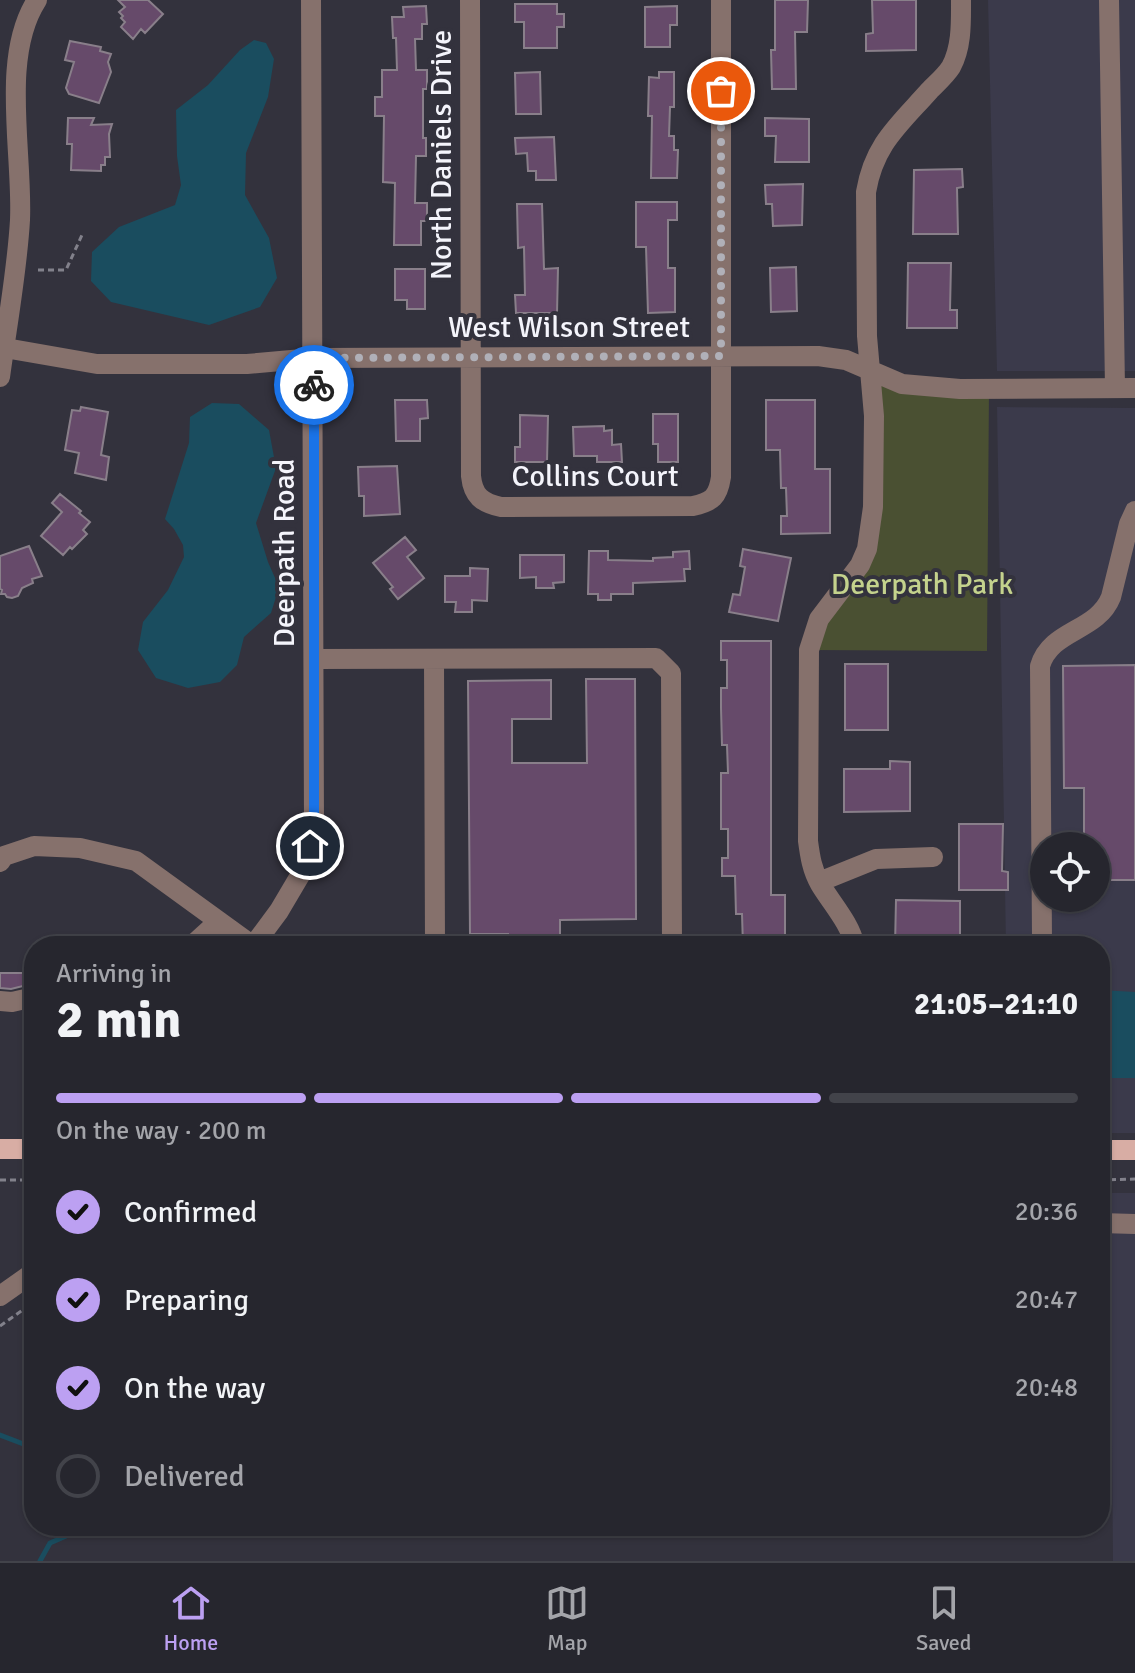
<!DOCTYPE html>
<html lang="en">
<head>
<meta charset="utf-8">
<style>
	:root { --surface:#26262e; --page:#2e2e36; --text:#f1f3f6; --muted:#a4a5aa; --line:#42434a; --accent:#bca0f2 }
	body { margin:0; font-family:Signika,sans-serif; background:var(--page); color:var(--text); height:100vh; display:flex; flex-direction:column; font-size:30px; white-space:nowrap }
	* { box-sizing:border-box; margin:0 }
	p { font-size:26px; color:var(--muted) }
	.icon { flex:none; width:44px; height:44px; fill:none; stroke:currentColor; stroke-width:2; stroke-linecap:round; stroke-linejoin:round }
	.map { position:relative; flex:1; overflow:hidden }
	.panel { position:absolute; left:24px; top:936px; width:1086px; height:600px; display:flex; flex-direction:column; background:var(--surface); border-radius:32px; box-shadow:0 2px 6px #0004,0 0 0 2px var(--line) }
	.panel>* { flex:none }
	.controls { position:absolute; left:1030px; top:832px; display:grid; gap:16px }
	.controls a { display:grid; place-items:center; width:80px; height:80px; border-radius:50%; background:var(--surface); box-shadow:0 2px 6px #0004,0 0 0 2px var(--line); font-size:40px }
	.pin { position:absolute; display:grid; place-items:center; width:68px; height:68px; color:#fff; margin:-34px; border:4px solid #fff; border-radius:50%; box-shadow:0 2px 8px #0007 }
	.courier { position:absolute; display:grid; place-items:center; width:80px; height:80px; margin:-40px; border:6px solid #1a73e8; border-radius:50%; background:#fff; color:#222; box-shadow:0 2px 10px #0007 }
	.summary em { font-style:normal; font-weight:800 }
	.summary div { display:flex; flex-direction:column-reverse }
	.summary { display:flex; align-items:center; justify-content:space-between; height:136px; padding:0 32px }
	h1 { font-size:52px; font-weight:800; line-height:60px }
	.bar { display:grid; grid-template-columns:repeat(4,1fr); gap:12px 8px; align-content:center; height:96px; padding:0 32px }
	.bar i { height:10px; border-radius:6px; background:var(--line) }
	.bar .on { background:var(--accent) }
	.bar p { grid-column:span 4 }
	ol { padding:0 32px; list-style:none }
	li { display:flex; align-items:center; gap:24px; height:88px }
	li p { margin-inline-start:auto }
	li .icon { padding:8px; border-radius:50%; background:var(--accent); color:#111; stroke-width:4 }
	li:last-child { color:var(--muted) }
	li i { width:44px; height:44px; border:4px solid var(--line); border-radius:50% }
	.tabs { display:flex; justify-content:space-around; align-items:center; height:112px; border-top:2px solid var(--line); background:var(--surface); font-size:22px; color:var(--muted) }
	.tabs a { display:grid; justify-items:center; gap:4px }
	.tabs .on { color:var(--accent) }
	.map>svg:first-child { display:block }
	.built { fill:#3b3a4b; fill-rule:evenodd }
	.green { fill:#4a5032 }
	.water { fill:#1a4d5f }
	.lines { fill:none; stroke-linecap:round; stroke-linejoin:round }
	.stream { stroke:#1a4d5f; stroke-width:5 }
	.building { fill:#664a6a; stroke:#897f8a; stroke-width:2 }
	.path { stroke:#82818b; stroke-width:3; stroke-dasharray:6 4; stroke-linecap:butt }
	.minor { stroke:#86716c; stroke-width:20 }
	.major { stroke:#d8ada4; stroke-width:20 }
	.done { stroke:#b0b0b8; stroke-width:8; stroke-dasharray:0 14.4 }
	.route { stroke:#1a73e8; stroke-width:10 }
	.labels { text-anchor:middle; dominant-baseline:central; stroke-width:8; stroke-linejoin:round; paint-order:stroke }
	.street-label { font-size:30px; fill:#f4f4fb; stroke:#33323d }
	.park-label { font-size:30px; fill:#c4d28d; stroke:#33323d }
</style>
</head>
<body>
<div class="map">
<svg width="1135" height="1561" viewBox="0 0 1135 1561">
	<rect width="100%" height="100%" fill="#33323d"/>
	<path class="built" d="M988,0H1135V371H997Z
		M997,407L1135,408V1133H1100V946H1006ZM1044,846H1096V898H1044Z
		M1110,1193H1135V1561H1113Z"/>
	<path class="green" d="M870,371L989,389L987,651L809,650L867,549Z"/>
	<path class="water" d="M254,40L266,43L274,59L268,97L246,153L245,195L269,238L277,278L260,307L209,325L111,302L91,281L92,252L119,227L175,205L181,185L177,156L176,110L208,85L240,50Z
		M212,403L239,404L269,430L276,468L256,523L268,562L279,587L271,613L244,637L237,665L220,682L188,688L156,678L138,650L143,622L168,590L184,557L183,545L174,529L165,519L189,443L190,417Z
		M1100,990L1135,992V1078H1100Z"/>
	<g class="lines">
		<path class="stream" d="M0,1435L34,1448
			M40,1561L50,1543L73,1533L75,1526"/>
	</g>
	<path class="building" d="M118,0H148L163,14L145,33L141,29L133,39L121,27L125,22L121,18L123,16L119,12L125,7Z
		M775,0H808L807,32H795L796,89H772L771,50H775Z
		M872,0H916V50L866,51V34L873,33Z
		M515,4H557V14H564V27H557V48H524V22H515Z
		M426,6L427,24H422V39H415L416,70H427V89H423V138H426V156H416L415,203H427V221H421V245H394L395,183L383,182L384,116H375V97H382V70H397L396,38H393L392,17H404L403,7Z
		M677,6V25H670V47H645V7Z
		M70,41L101,47L100,51L111,54L108,62L111,72L99,103L69,94L66,88L74,62L65,60Z
		M540,72L541,114H516L515,73Z
		M659,72H674V107H670L669,136H674V150H678L677,178H651L652,116H648L649,77L659,78Z
		M68,118H94L91,125L112,124L109,134L110,157H105V165H101V171L71,170L72,144H67Z
		M765,118L809,119V162H775L776,136H765Z
		M554,137L556,180H536V171H528L527,153L516,154L515,138Z
		M962,169L963,187L957,188L958,234H913L914,170Z
		M803,184L802,225L773,226L772,204H766L765,185Z
		M636,202H677V220H668V268H675V312L648,313L646,247H636Z
		M517,204H542L544,269L558,268L557,313H516L515,295H525L524,247L518,248Z
		M908,263H951L950,310H957V328H907Z
		M796,267L797,311L771,312L770,268Z
		M395,269H425V309H407V300H395Z
		M395,400H427L428,418L420,419V441H396Z
		M766,400H815V469H830V533L781,534V516H787L786,488H781L780,450H766Z
		M81,407L108,412L101,455L109,457L106,480L75,473L79,453L65,450L72,410L80,411Z
		M653,414H678V462H658V444H653Z
		M520,415L548,416L547,462H515V447H520Z
		M604,426V431L612,430V445L621,444L622,462H597V456H574L573,427Z
		M397,466L400,514L364,516V496H359L358,467Z
		M60,494L81,511L79,513L90,522L83,530L87,534L72,549L70,547L63,555L41,536L62,512L52,503Z
		M405,537L416,550L407,557L424,578L398,599L390,589L393,587L373,563Z
		M29,546L42,576L32,579L33,583L22,588L18,596L12,598L7,597L5,594H1L2,590L0,589V556Z
		M743,549L791,558L778,621L729,612L733,594L740,595L745,567L740,566Z
		M589,551H608V560L653,561V558L673,557V552L689,551L690,569H684L685,581L633,583V594H611V600H598V594H588Z
		M520,555H564V582L553,583L554,588H536V577L520,578Z
		M470,568L488,569L487,601L472,600V612H455L456,602H445V576H470Z
		M721,641H771V895H785V946H743L742,914H736L735,876H722V858H728V829H721V773H728L727,745H722L721,708V688H727V660H721Z
		M845,664H888V730H845Z
		M1135,665V880H1096V846H1084V788H1064L1063,666Z
		M586,679H635L636,919L560,920V946H508V934H470L468,681L551,680V719H512V763H587Z
		M890,761L910,762V811L844,812V769H890Z
		M959,824H1003L1002,871L1008,872V890H959Z
		M896,900L960,901V944L912,943V946H895Z
		M0,973H31V984L11,989L0,988Z"/>
	<g class="lines">
		<path class="path" d="M38,270H66L82,235
			M0,1180H34
			M1100,1180L1135,1179
			M0,1326L34,1302"/>
		<path class="minor" d="M470,0L471,476C473,496 482,503 501,507L693,506C712,502 718,497 721,477V0
			M1109,0L1115,388
			M0,347L97,364H247L314,358L818,356L846,360L902,384L960,389L1135,388
			M0,377C7,325 17,272 20,220C23,152 0,57 37,0
			M314,659L656,658L671,673L672,946
			M434,659L435,946
			M0,862L4,856L34,846L80,848L136,861L253,946
			M819,882L876,859L933,857
			M188,946L196,942L219,921
			M253,946L279,911L305,867L314,826L311,0
			M855,946C850,923 832,904 820,884C812,870 810,856 808,841L809,650L819,619L860,565L867,549L873,507L874,416L867,336L866,192C874,144 899,125 930,90C937,83 946,75 951,67C962,47 961,22 961,0
			M1045,946L1042,938L1040,666C1051,629 1097,632 1111,597L1129,524L1135,511
			M0,1001L12,1002L34,997
			M1100,1223L1135,1224
			M0,1296L34,1272"/>
		<path class="major" d="M0,1149H34
			M1100,1150H1135"/>
	</g>
	<g class="lines">
		<path class="done" d="M314,385V358L721,356V91"/>
		<path class="route" d="M310,846L314,826V385"/>
	</g>
	<g class="labels">
		<g class="street-label">
			<text transform="translate(441 155) rotate(-90)">North Daniels Drive</text>
			<text x="569" y="327">West Wilson Street</text>
			<text x="595" y="476">Collins Court</text>
			<text transform="translate(284 553) rotate(-90)">Deerpath Road</text>
		</g>
		<g class="park-label">
			<text x="922" y="584">Deerpath Park</text>
		</g>
	</g>
</svg>
<div class="controls">
<a><svg class="icon" aria-label="locate" viewBox="0 0 24 24"><circle cx="12" cy="12" r="6"/><path d="M12 2v4M12 18v4M2 12h4M18 12h4"/></svg></a>
</div>
<div class="pin" style="left:721px;top:91px;background:#ea580c"><svg class="icon" aria-label="bag" viewBox="0 0 24 24"><path d="M5 8h14l-1 12H6zM9 8a3 3 0 0 1 6 0"/></svg></div>
<div class="pin" style="left:310px;top:846px;background:#1f2937"><svg class="icon" aria-label="home" viewBox="0 0 24 24"><path d="M3 11l9-7 9 7M6 9v11h12V9"/></svg></div>
<div class="courier" style="left:314px;top:385px"><svg class="icon" aria-label="bike" viewBox="0 0 24 24"><circle cx="6" cy="16" r="4"/><circle cx="18" cy="16" r="4"/><path d="M6 16l4-8h5l3 8M10 8l3 8H6M13 5h3"/></svg></div>
<section class="panel">
<div class="summary"><div><h1>2 min</h1><p>Arriving in</p></div><em>21:05–21:10</em></div>
<div class="bar"><i class="on"></i><i class="on"></i><i class="on"></i><i></i><p>On the way · 200 m</p></div>
<ol>
<li><svg class="icon" aria-label="check" viewBox="0 0 24 24"><path d="M5 12l5 5 9-10"/></svg>Confirmed<p>20:36</p></li>
<li><svg class="icon" aria-label="check" viewBox="0 0 24 24"><path d="M5 12l5 5 9-10"/></svg>Preparing<p>20:47</p></li>
<li><svg class="icon" aria-label="check" viewBox="0 0 24 24"><path d="M5 12l5 5 9-10"/></svg>On the way<p>20:48</p></li>
<li><i></i>Delivered</li>
</ol>
</section>
</div>
<nav class="tabs">
<a class="on"><svg class="icon" aria-label="home" viewBox="0 0 24 24"><path d="M3 11l9-7 9 7M6 9v11h12V9"/></svg>Home</a>
<a><svg class="icon" aria-label="map" viewBox="0 0 24 24"><path d="M3 6l6-2 6 2 6-2v14l-6 2-6-2-6 2zM9 4v14M15 6v14"/></svg>Map</a>
<a><svg class="icon" aria-label="saved" viewBox="0 0 24 24"><path d="M7 4h10v16l-5-4-5 4z"/></svg>Saved</a>
</nav>
</body>
</html>
